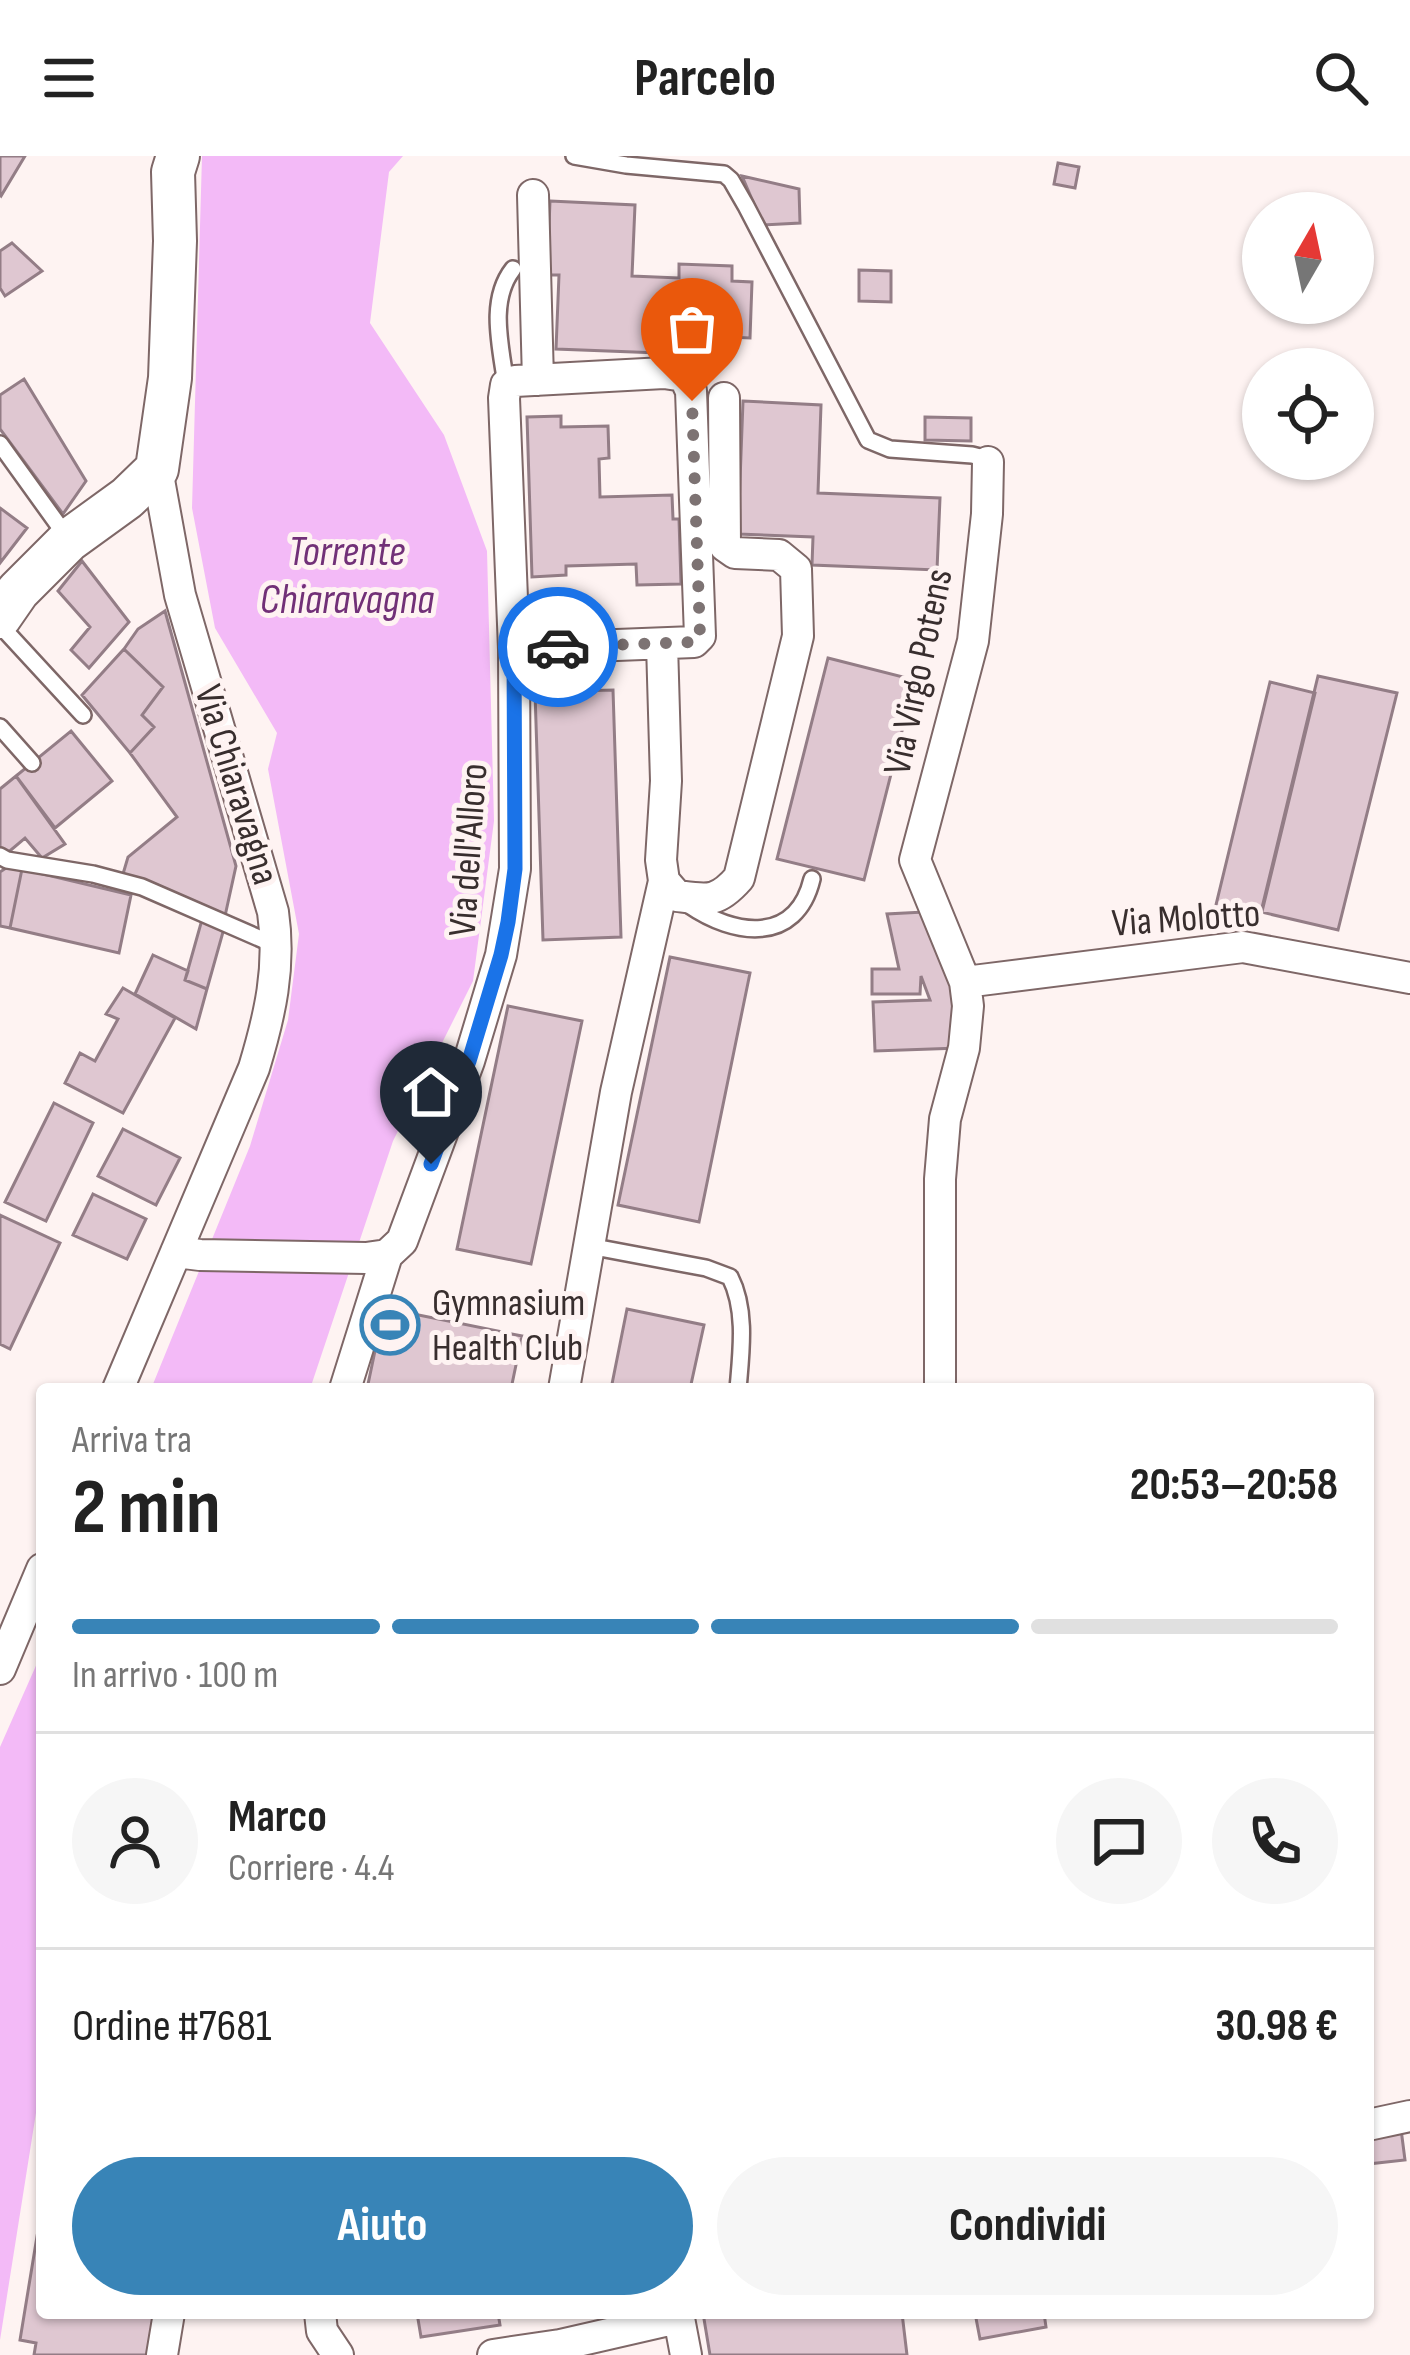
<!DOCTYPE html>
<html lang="it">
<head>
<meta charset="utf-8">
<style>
	:root { --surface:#fff; --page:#f6f6f6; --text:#222; --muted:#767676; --line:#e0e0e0; --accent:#3884b7 }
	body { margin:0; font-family:"Sofia Sans Condensed",sans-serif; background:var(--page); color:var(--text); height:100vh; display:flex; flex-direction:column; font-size:45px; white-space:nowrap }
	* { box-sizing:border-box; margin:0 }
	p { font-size:39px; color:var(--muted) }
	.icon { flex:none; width:66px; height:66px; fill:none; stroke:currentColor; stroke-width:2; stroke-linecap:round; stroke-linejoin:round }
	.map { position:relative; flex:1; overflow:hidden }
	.drawer { position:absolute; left:36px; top:1227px; width:1338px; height:936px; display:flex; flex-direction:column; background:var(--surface); border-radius:12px; box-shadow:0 3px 9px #0004 }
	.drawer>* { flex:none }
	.needle { width:78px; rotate:9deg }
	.controls { position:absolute; left:1242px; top:36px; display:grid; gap:24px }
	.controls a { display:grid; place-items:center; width:132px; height:132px; border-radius:50%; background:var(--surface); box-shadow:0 3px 9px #0004; font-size:60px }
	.pin { position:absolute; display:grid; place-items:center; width:102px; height:102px; color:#fff; margin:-123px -51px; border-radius:50% 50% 50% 0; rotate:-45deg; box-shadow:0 0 12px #0007 }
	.pin .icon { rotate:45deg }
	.courier { position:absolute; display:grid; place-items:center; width:120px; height:120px; margin:-60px; border:9px solid #1a73e8; border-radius:50%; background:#fff; color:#222; box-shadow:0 3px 15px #0007 }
	.headline em { font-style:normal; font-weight:700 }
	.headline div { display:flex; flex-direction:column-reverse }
	.headline { display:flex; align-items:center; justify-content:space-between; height:204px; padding:0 36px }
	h1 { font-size:78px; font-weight:700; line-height:90px }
	.bar { display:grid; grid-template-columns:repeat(4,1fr); gap:18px 12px; align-content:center; height:144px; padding:0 36px }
	.bar i { height:15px; border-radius:9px; background:var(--line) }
	.bar .current { background:var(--accent) }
	.bar p { grid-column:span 4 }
	.line { display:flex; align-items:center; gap:30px; padding:0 36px; border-top:3px solid var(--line) }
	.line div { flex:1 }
	.round { display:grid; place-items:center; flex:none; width:126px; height:126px; border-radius:63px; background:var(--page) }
	.cta { display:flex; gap:24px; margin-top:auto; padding:24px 36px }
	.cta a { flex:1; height:138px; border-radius:72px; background:var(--accent); color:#fff; font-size:48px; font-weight:700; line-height:138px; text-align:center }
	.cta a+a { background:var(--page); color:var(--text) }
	header { display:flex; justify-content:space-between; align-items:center; height:156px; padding:0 36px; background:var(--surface); font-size:54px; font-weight:700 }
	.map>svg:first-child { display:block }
	.water { fill:#f3baf7 }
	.building { fill:#dfc7d1; stroke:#937d86; stroke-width:3 }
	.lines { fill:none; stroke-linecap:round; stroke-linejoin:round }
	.lane-casing { stroke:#7e6767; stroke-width:20 }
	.street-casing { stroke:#7e6767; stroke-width:34 }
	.secondary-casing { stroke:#7e6767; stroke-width:46 }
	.lane { stroke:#fff; stroke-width:15 }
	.street { stroke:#fff; stroke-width:30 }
	.secondary { stroke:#fff; stroke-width:42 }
	.done { stroke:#7d7373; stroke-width:12; stroke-dasharray:0 21.6 }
	.route { stroke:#1a73e8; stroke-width:15 }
	.labels { text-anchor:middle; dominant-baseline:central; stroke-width:10; stroke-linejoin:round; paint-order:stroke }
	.street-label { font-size:39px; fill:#382e2e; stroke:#fef3f2 }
	.poi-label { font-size:39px; fill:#382e2e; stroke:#fef3f2; text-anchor:start }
	.water-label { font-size:42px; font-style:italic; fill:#713077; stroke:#fef3f2 }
</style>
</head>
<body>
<header><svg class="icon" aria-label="menu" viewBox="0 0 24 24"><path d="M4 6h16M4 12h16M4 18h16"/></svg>Parcelo<svg class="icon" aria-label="search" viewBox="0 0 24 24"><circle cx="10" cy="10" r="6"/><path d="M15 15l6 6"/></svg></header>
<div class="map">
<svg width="1410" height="2199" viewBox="0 0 1410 2199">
	<rect width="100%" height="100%" fill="#fef3f2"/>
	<path class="water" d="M202,0H403L389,16L370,167L444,279L487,395L494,665L473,825L393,985L310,1233H151L250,990L288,864L299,778L268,613L277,577L215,472L192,352Z
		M42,1496V1919L0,2184V1591Z"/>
	<path class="building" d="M0,0H25L1,40L0,39Z
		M1058,7L1079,11L1075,32L1054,28Z
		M742,20L799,33L800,67L763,69Z
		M550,45L635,49L632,120L679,122V108L732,110V125L752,126L750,182L729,181V198L712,199L556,193L559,119H547Z
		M12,87L42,115L5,140L0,132V95Z
		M859,114L891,115V146L859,145Z
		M24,223L86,325L63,358L0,273V239Z
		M743,245L821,249L818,337L940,342L937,414L812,409L813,381L738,378Z
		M561,260V271L608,270L609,302L599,303L600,341L672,339L673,363H679L681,428L637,429L636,408L566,410V419L532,421L527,261Z
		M925,261L971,262V285L925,284Z
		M0,352L27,372L0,407Z
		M82,405L129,466L89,512L71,494L90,471L58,435Z
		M165,455L236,710L225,760L123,718L128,701L177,661L130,597L154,571L142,559L163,531L124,493L138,473Z
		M124,493L163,531L142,559L154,571L130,597L82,539Z
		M828,502L915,524L864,724L777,703Z
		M1318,520L1397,537L1338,774L1261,756Z
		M1270,526L1315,537L1260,764L1215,753Z
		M613,534L621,781L543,784L535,536Z
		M71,575L112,625L55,672L16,620Z
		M16,620L65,688L42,702L25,682L5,699L0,692V633Z
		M9,710L22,713L10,772L0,770V716Z
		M22,713L131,739L119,797L10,772Z
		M924,756L960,837L959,892L875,895L873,846L930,844L921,820L920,838H872V813H899L887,758Z
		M203,760L225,769L207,833L185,824Z
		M153,799L188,815L185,824L207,833L196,873L135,838Z
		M670,801L750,817L699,1066L618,1049Z
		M123,832L175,862L123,957L65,927L80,897L95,905L118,863L106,858Z
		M508,850L582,865L531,1108L457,1093Z
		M54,947L93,967L46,1065L5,1046Z
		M123,973L180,1002L156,1049L98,1020Z
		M93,1038L146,1063L127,1103L73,1079Z
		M0,1059L60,1087L10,1193L0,1188Z
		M384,1152L522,1180L511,1233H367Z
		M627,1153L704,1169L690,1233H611Z
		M1401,1973L1405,2004L1368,2008V1977Z
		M42,2050V2157H154L147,2199H34L36,2187L20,2184Z
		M417,2157H498L500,2169L421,2181Z
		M703,2157H902L907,2199H710Z
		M975,2157H1044L1046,2171L980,2183Z"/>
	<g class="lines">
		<defs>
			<path id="lane" d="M574,0L626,9L724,18L731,24L746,50L868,284L890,293L972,299L980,301L988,306
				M506,229C501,191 488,145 513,113
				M0,288L67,381
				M0,469L83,559
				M0,571L32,607
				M0,700L7,704L93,718L142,731L275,789
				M689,749C734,780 796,789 812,723
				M589,1090L706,1112L730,1121C747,1154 741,1197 738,1233"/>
			<path id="street" d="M533,39L538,224
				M664,725L677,740C708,744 717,747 739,722L798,480L796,413L779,399L735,397L725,390L724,242
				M965,826L1243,791L1410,822
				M176,1096L200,1099L366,1102L387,1099L402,1085L469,905L501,799L515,713L514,493L504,242L506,229L515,225L664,217L684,220L691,235L700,480L694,486L514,493
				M118,1233L254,912C270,859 281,811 273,756L180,439L157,313
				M345,1233L387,1099
				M564,1233L616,936L664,725L661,704L666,625L662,488
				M940,1233V1023L945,963L964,892L968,850L965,826L915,704L973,485L987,358L988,306
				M0,1513L42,1413
				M1368,1969L1410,1960
				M320,2157L322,2175L338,2199
				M678,2157L686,2199
				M162,2199L169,2157
				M493,2199L560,2189L678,2162"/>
			<path id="secondary" d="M0,461L18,435L69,384L127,342L157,313L170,222L175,85L173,16L178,0"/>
		</defs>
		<use href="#lane" class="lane-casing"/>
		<use href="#street" class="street-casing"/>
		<use href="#secondary" class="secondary-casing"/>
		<use href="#lane" class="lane"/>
		<use href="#street" class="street"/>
		<use href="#secondary" class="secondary"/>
	</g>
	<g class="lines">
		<path class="done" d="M558,491L694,486L700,480L692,245"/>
		<path class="route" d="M431,1008L469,905L501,799L508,766L515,713L514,493L558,491"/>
	</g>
	<defs>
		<symbol id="stadium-ring" viewBox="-11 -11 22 22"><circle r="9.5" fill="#fef3f2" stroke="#3884b7" stroke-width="1.5"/><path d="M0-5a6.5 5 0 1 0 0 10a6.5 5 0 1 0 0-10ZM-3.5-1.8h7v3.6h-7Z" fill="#3884b7"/></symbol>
	</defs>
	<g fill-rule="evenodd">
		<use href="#stadium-ring" x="357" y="1136" width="66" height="66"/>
	</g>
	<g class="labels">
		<g class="street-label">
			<text transform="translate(919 516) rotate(-78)">Via Virgo Potens</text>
			<text transform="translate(236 629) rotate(73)">Via Chiaravagna</text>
			<text transform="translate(469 694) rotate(-86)">Via dell'Alloro</text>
			<text transform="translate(1186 763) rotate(-4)">Via Molotto</text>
		</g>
		<g class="poi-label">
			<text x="432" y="1147">Gymnasium<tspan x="432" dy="45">Health Club</tspan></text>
		</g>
		<g class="water-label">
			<text x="347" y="396">Torrente<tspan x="347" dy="48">Chiaravagna</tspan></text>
		</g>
	</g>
</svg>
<div class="controls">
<a><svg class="needle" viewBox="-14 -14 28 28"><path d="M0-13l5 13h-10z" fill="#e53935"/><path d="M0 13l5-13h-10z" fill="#767676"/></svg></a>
<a><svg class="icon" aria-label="locate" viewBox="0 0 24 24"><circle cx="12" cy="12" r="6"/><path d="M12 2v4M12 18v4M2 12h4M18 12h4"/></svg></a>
</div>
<div class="pin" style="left:692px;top:245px;background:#ea580c"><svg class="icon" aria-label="bag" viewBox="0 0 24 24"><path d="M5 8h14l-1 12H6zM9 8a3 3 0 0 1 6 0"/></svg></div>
<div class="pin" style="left:431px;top:1008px;background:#1f2937"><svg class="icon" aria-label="home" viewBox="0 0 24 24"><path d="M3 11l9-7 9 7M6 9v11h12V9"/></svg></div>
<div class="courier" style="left:558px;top:491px"><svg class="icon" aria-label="car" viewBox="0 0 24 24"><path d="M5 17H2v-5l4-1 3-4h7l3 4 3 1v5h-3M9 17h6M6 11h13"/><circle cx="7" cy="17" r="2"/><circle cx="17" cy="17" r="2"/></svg></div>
<section class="drawer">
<div class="headline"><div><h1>2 min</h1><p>Arriva tra</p></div><em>20:53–20:58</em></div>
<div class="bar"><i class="current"></i><i class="current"></i><i class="current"></i><i></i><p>In arrivo · 100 m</p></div>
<div class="line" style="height:216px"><a class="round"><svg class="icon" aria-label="person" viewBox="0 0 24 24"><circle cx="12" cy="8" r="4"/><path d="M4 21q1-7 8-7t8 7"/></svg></a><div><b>Marco</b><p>Corriere · 4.4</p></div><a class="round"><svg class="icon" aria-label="chat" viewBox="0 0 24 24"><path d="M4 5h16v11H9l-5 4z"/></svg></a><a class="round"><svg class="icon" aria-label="phone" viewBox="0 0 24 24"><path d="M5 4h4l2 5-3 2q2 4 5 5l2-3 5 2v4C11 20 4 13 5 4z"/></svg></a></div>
<div class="line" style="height:156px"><div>Ordine #7681</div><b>30.98 €</b></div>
<div class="cta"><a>Aiuto</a><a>Condividi</a></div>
</section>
</div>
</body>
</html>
